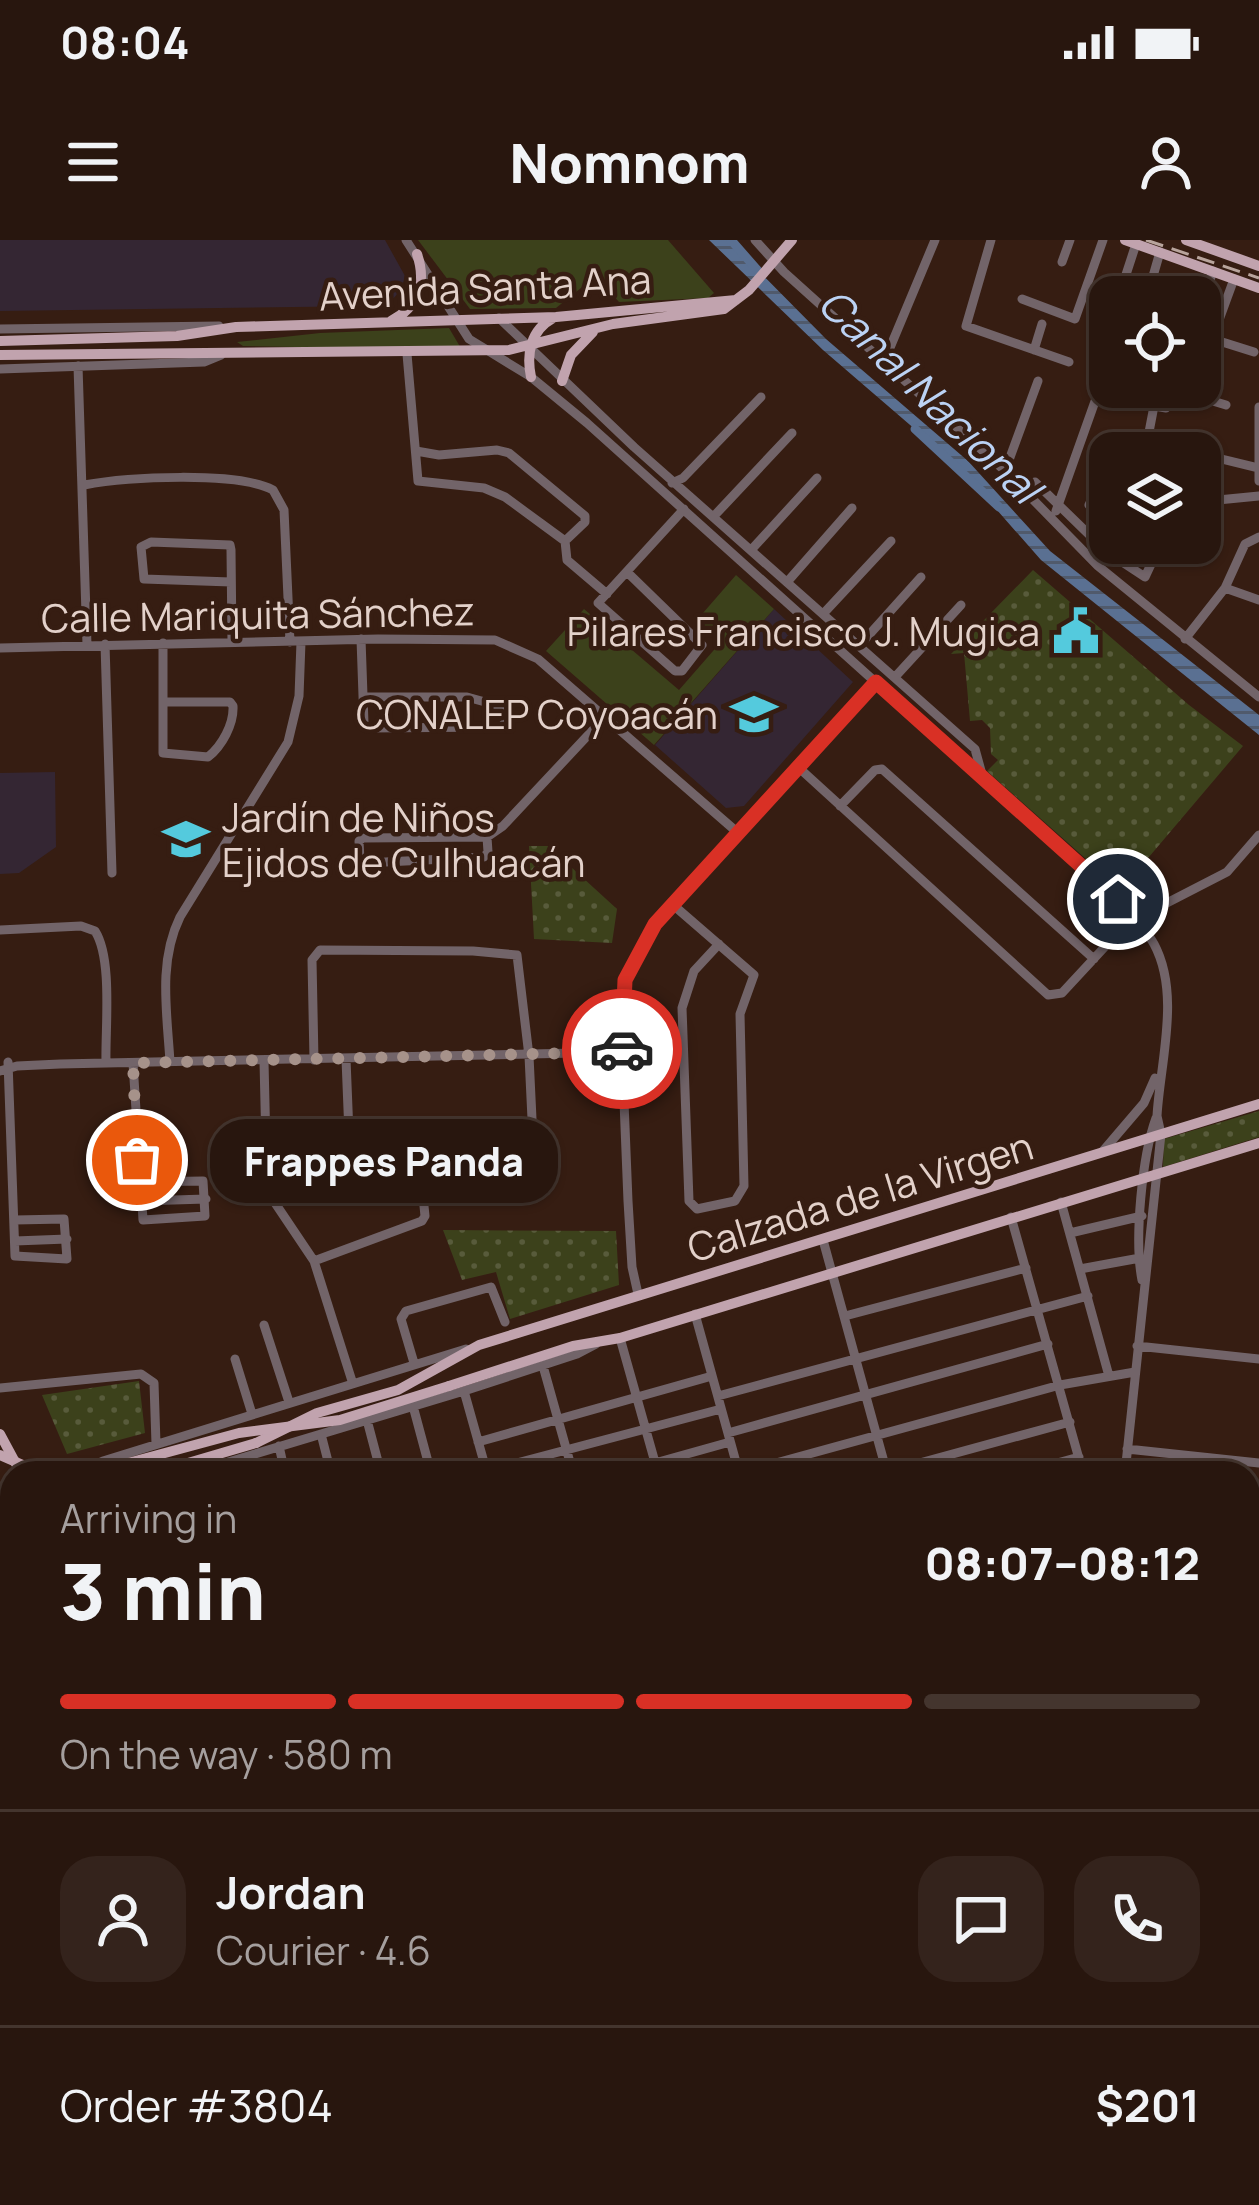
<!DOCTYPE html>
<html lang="en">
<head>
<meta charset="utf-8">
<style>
	:root { --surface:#28160e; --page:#34231c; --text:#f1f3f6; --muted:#a59f9e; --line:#44352e; --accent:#d93025 }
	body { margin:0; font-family:Manrope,sans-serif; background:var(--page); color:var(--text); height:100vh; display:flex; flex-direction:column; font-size:45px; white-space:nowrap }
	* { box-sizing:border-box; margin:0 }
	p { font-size:39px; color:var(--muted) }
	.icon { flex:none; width:66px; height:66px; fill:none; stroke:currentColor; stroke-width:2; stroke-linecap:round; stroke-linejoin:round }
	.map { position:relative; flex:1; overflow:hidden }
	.details { position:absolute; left:0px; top:1221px; width:1260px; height:744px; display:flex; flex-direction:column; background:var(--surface); border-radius:36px 36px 0 0; box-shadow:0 3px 9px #0004,0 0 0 3px var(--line) }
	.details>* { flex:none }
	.fabs { position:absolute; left:1089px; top:36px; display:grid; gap:24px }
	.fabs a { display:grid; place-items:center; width:132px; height:132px; border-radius:24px; background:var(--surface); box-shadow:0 3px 9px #0004,0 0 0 3px var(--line); font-size:60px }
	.pin { position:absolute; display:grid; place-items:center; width:102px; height:102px; color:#fff; margin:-51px; border:6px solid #fff; border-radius:50%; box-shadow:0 3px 12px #0007 }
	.courier { position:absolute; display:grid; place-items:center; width:120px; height:120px; margin:-60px; border:9px solid #d93025; border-radius:50%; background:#fff; color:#222; box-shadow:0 3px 15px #0007 }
	.bubble { position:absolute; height:84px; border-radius:36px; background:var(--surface); box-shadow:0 3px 9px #0004,0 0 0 3px var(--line); font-size:39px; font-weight:800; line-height:84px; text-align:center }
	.head em { font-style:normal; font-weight:800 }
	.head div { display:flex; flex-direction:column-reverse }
	.head { display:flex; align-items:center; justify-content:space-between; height:204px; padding:0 60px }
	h1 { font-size:78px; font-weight:800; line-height:90px }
	.bar { display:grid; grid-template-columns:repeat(4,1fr); gap:18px 12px; align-content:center; height:144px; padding:0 60px }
	.bar i { height:15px; border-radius:9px; background:var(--line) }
	.bar .selected { background:var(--accent) }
	.bar p { grid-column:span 4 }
	.line { display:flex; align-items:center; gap:30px; padding:0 60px; border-top:3px solid var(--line) }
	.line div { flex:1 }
	.round { display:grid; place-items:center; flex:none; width:126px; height:126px; border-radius:36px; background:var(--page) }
	.status { display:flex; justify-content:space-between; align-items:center; height:84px; padding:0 60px; background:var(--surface); direction:ltr }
	.status svg { height:33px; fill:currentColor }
	header { display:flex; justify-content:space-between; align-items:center; height:156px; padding:0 60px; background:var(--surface); font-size:54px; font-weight:800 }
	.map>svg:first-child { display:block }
	.education { fill:#342633 }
	.grass { fill:#3c411b }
	.park { fill:url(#park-dots) }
	.water { fill:url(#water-rules) }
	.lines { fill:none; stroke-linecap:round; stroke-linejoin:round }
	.canal { stroke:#5a7092; stroke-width:9 }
	.minor { stroke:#726469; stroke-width:9 }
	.major { stroke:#c1a3ae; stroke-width:10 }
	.rail { stroke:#b8a49c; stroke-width:3; stroke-dasharray:18 9; stroke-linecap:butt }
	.major-bridge { stroke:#c1a3ae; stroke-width:10 }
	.done { stroke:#a6928a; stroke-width:12; stroke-dasharray:0 21.6 }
	.route { stroke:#d93025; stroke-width:15 }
	.labels { text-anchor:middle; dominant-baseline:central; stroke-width:9; stroke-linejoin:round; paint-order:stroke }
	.street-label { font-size:39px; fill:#e3d1ca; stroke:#361d12 }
	.poi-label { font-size:39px; fill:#e3d1ca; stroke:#361d12; text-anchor:end }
	.water-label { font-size:42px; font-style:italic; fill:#bbd2f4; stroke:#361d12 }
</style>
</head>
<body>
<div class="status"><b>08:04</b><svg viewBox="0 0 49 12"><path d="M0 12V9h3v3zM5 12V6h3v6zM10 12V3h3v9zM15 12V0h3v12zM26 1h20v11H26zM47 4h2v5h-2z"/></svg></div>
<header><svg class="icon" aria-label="menu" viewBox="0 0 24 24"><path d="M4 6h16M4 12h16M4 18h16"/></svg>Nomnom<svg class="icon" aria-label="person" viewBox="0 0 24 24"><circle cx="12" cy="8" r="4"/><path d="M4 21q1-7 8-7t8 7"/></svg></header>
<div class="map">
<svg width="1259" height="1965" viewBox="0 0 1259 1965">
	<defs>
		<pattern id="park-dots" width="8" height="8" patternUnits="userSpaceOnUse" patternTransform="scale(3)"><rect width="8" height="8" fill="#3c411b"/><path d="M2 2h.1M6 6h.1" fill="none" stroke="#585b3b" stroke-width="1.8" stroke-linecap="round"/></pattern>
		<pattern id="water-rules" width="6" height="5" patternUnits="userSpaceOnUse" patternTransform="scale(3)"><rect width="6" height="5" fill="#5a7092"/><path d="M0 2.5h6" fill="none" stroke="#505a6c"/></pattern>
	</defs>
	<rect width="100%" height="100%" fill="#361d12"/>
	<path class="education" d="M0,0H385L405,36L401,50L391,61L376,66L0,71Z
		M774,369L853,442L744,566L726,568L655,505Z
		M55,532L56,607L19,633L0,634V533Z"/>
	<path class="grass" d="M418,0H668L714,53L708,58L619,62L596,36L556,68L470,69Z
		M449,88L462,110L243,106L237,102L320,93Z
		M736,335L774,369L654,505L546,411L584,369L679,450L720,403L696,381Z"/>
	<path class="park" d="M1033,330L1189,465L1243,506L1121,650L987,531L998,520L991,514L990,488L982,480L970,481L964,413L951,414Z
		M529,606H548L617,669L612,703L534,699Z
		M1259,871V897L1163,927L1164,899Z
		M443,990L616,991L619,1045L510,1079L496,1032L462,1040Z
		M139,1141L145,1193L67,1214L42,1155Z"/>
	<path class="water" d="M709,0H728L826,99L968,221L1050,311L1259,475V495L1041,320L960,228L823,110Z"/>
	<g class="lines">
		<path class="canal" d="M731,0L759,32
			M915,189L999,267"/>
		<path class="minor" d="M406,0L469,99L531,137L587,183L1117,659C1130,673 1145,688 1154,704C1181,754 1160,823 1157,876L1161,894L1125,1233
			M755,0L784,32L1005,231L1098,326L1259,457
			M991,0L966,86L1069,122
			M1062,22L1070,0
			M1119,56L1136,4
			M1147,57L1160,12
			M1022,59L1075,79L1103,0
			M1200,69L1213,31
			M499,78L634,207L975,509L983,538
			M0,89L219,86
			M1200,95L1254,112
			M1212,99L1234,39
			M1034,110L1042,84
			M407,114L418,241L484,248L505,257L565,301L585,282V276L509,213L497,210L439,215L416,211
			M884,122L935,0
			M78,126L87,405
			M0,129L204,122L221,115
			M1173,149L1226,165
			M1099,151L1154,166
			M1259,167V241
			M1145,213L1154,166L1166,168L1174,147
			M1201,214L1258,228
			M1005,231L1038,141
			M1035,242L1107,312L1145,337L1160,305
			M672,243L683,238L761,157
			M84,245C127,237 236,231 273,250L284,270L290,402
			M1218,260L1259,256
			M1056,271L1104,136L1110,134
			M715,275L792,193
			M1101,277L1089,265L1099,244L1110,249
			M565,301L567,320L607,354
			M752,309L817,238
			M627,332L702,405L682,431H675L598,363L684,269
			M788,341L852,268
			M231,342L144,339L141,307L151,302L230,305L231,310L232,402
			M1225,348L1259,360
			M823,374L891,301
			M361,399L364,484L368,488L501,487L510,478L503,467L467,457H364
			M1185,399L1225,348L1245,304L1259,297
			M163,403V513L208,517C222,506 234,484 233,466L230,462H163
			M105,404L112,633
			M859,406L921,337
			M0,408L378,399L495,400L538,419L737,592
			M895,437L961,365
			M798,527L1048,755L1062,753L1126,684L1227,632L1259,595
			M840,566L875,530L882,529L1094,719
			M487,597L488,612L484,617L366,623L360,620L359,601L363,598L487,597L503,586L605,477
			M672,664L754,735L740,774L744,946L735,961L697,969L689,961L682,768L694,731L719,704
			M0,690L81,686L95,691C113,719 105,789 106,823
			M346,819L351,944
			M314,820L312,720L320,710L473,711L517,715L529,816L532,879L523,909L529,947L518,958L424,960
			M264,821L267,951L314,1021L352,1141
			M8,822L15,1016L67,1019L64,979L15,980
			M170,822C167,772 158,722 180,677L288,502L299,456L301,402
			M133,823L143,980L205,976L203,941L140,942
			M0,831L17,826L60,824L622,812
			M1103,911L1144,863L1155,838
			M350,916L407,917L523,909
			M421,938L527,934
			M141,961L206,959
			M1061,962L1109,1136
			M1011,977L1083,1233
			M1070,993L1142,976
			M823,1000L887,1233
			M15,1001L67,999
			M314,1021L422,981L425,976L419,916
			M1080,1029L1140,1018
			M1142,1040C1134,1000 1142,916 1156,878
			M638,1054L632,1027L628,961L622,812L625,740L655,684L876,442
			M695,1074L739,1233
			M845,1076L1026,1028
			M264,1085L289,1162
			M620,1098L658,1233
			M1137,1106L1259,1119
			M235,1119L252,1174
			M414,1123L401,1079L406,1071L491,1047L505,1082
			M543,1126L573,1233
			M0,1148L141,1134L154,1143L156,1204
			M464,1151L487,1233
			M718,1156L1088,1056
			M413,1166L431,1233
			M367,1180L381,1233
			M728,1193L1048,1104
			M321,1194L331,1233
			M478,1202L712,1136
			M279,1206L285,1233
			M1127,1209L1259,1223
			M487,1231L721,1169
			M78,1233L103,1221L466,1109
			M192,1233L464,1151L577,1114L596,1104
			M619,1233L730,1202
			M740,1233L1060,1145L1135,1132
			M883,1233L1070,1182
			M1021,1233L1079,1217
			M0,1745L12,1743
			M1248,1747L1259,1651
			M0,1776L12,1774
			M0,1910L12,1909
			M0,1940L12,1947
			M561,1953V1965
			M605,1953V1965
			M655,1953V1965
			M16,1955L34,1965
			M217,1965L218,1953
			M326,1965C350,1957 500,1957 523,1965
			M697,1965L983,1964L1052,1959L1125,1965"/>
		<path class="major" d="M1125,0L1259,48
			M1186,0L1259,26
			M391,81C418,67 427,43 417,14
			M0,101L177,96L236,87L556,77L736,60
			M0,115L509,110L613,84L724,69L749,50L792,0
			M531,137C526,113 531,90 553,78
			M562,141L571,115L593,92
			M449,1146L573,1106L620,1098L1259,903
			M0,1194L21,1233
			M256,1203L317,1173L398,1150L479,1105L1259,864
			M0,1251L12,1273
			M0,1283L12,1278
			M405,1953L413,1965
			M432,1953L441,1965"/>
		<path class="rail" d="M1146,0L1259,38"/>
		<path class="major-bridge" d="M0,1215L32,1229L101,1227
			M91,1233L239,1193L340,1180L449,1146
			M154,1233L256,1203
			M0,1259L12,1255"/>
	</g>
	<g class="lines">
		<path class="done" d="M137,920L133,823L622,812V809"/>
		<path class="route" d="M622,809L625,740L655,684L876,442L1118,659"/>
	</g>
	<defs>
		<symbol id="civic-bare" viewBox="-9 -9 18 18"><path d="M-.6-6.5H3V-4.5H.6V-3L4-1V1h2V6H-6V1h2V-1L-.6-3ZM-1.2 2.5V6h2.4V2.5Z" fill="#54cadd" stroke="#361d12" stroke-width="2.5" paint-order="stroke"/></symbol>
		<symbol id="school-bare" viewBox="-9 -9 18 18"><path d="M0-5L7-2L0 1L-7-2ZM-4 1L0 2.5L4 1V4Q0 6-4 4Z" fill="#54cadd" stroke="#361d12" stroke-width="2.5" paint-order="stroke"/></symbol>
	</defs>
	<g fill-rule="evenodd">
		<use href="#civic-bare" x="1043" y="358" width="66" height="66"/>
		<use href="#school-bare" x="721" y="441" width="66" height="66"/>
		<use href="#school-bare" x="153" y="566" width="66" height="66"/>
	</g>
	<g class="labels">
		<g class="street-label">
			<text transform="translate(485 47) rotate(-3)">Avenida Santa Ana</text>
			<text transform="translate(258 374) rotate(-1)">Calle Mariquita Sánchez</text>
			<text transform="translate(860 956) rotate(-17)">Calzada de la Virgen</text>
		</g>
		<g class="poi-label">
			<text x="1040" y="391">Pilares Francisco J. Mugica</text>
			<text x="718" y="474">CONALEP Coyoacán</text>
			<text x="222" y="577" text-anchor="start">Jardín de Niños<tspan x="222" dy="45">Ejidos de Culhuacán</tspan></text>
		</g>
		<g class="water-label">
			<text transform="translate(930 155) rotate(44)">Canal Nacional</text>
		</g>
	</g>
</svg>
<div class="fabs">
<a><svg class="icon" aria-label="locate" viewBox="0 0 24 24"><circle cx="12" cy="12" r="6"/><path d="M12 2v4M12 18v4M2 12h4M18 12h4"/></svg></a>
<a><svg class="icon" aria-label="layers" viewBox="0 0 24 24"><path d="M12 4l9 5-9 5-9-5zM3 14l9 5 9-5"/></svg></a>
</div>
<div class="pin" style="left:137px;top:920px;background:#ea580c"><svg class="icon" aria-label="bag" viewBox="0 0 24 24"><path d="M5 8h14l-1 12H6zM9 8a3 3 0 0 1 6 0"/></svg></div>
<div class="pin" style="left:1118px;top:659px;background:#1f2937"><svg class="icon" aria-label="home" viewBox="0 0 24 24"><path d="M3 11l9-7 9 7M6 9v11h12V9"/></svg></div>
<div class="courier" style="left:622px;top:809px"><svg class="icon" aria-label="car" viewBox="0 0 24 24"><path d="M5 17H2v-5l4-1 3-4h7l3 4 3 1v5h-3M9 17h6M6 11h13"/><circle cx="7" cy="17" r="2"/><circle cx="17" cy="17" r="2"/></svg></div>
<div class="bubble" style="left:210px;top:879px;width:348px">Frappes Panda</div>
<section class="details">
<div class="head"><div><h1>3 min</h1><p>Arriving in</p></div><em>08:07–08:12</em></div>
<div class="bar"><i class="selected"></i><i class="selected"></i><i class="selected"></i><i></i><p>On the way · 580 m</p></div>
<div class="line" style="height:216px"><a class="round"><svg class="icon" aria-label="person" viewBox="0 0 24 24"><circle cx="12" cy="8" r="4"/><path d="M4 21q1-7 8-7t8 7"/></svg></a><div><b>Jordan</b><p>Courier · 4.6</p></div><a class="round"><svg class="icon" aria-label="chat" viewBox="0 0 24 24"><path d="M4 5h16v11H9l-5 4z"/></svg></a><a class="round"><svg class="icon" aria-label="phone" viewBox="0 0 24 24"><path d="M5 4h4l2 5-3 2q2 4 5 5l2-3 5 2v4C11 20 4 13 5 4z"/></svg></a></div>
<div class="line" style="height:156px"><div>Order #3804</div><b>$201</b></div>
</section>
</div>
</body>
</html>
